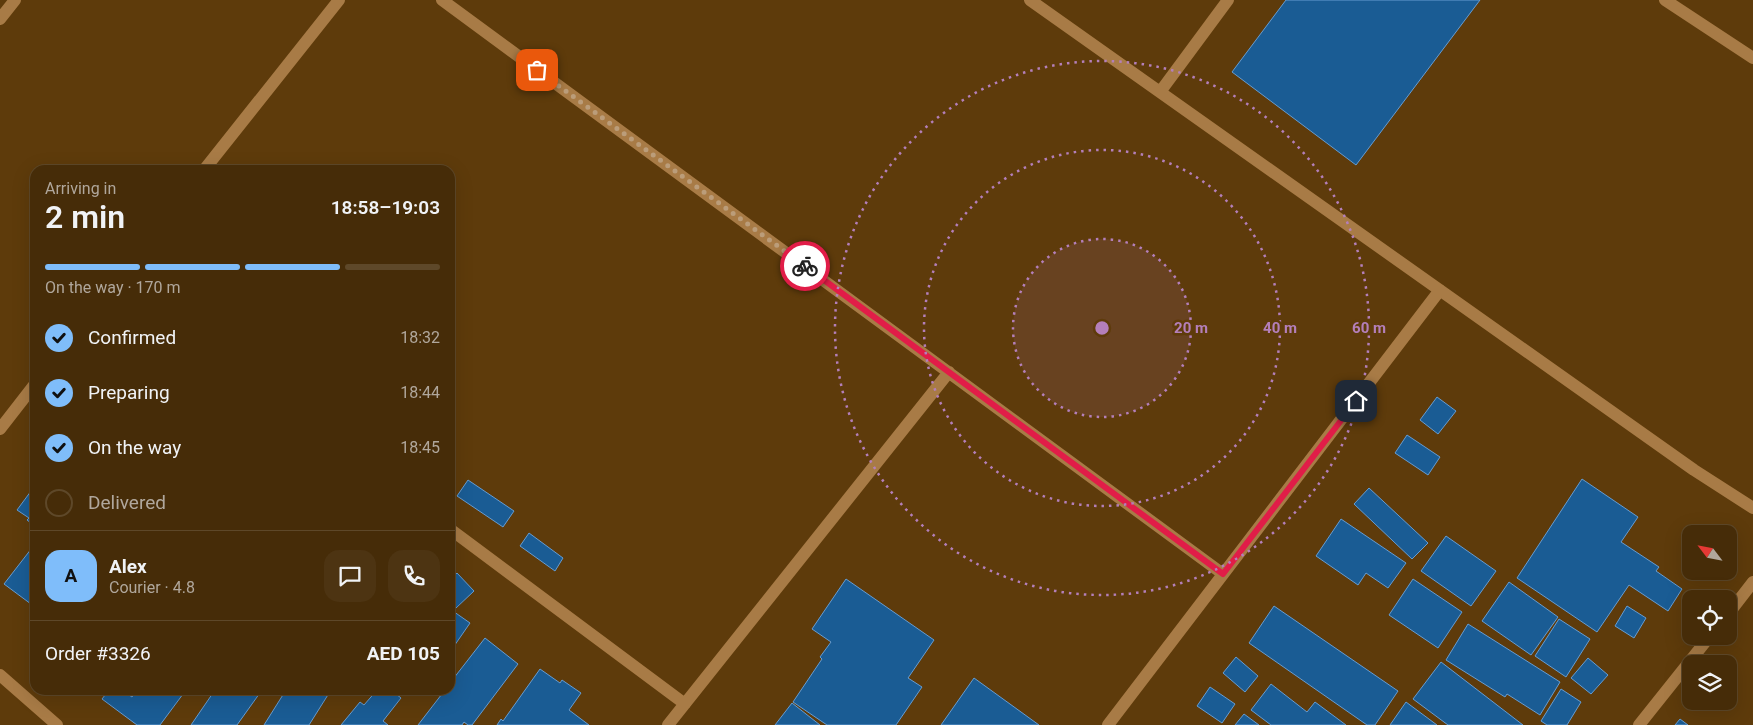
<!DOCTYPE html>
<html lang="en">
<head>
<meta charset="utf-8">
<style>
	:root { --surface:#462c08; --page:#4d3412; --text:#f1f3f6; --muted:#b0a79c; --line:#5e4829; --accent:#7fbdfa }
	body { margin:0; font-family:Roboto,sans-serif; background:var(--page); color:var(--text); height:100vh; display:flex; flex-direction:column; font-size:19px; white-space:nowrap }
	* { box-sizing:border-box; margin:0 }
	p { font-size:16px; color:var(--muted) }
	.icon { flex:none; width:28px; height:28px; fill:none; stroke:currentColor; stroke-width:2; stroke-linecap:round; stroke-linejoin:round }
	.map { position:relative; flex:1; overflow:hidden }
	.sheet { position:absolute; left:30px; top:165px; width:425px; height:530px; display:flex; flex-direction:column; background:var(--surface); border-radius:15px; box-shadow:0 5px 20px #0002,0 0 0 1px var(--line) }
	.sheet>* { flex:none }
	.needle { width:32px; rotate:302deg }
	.tools { position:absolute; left:1682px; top:525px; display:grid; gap:10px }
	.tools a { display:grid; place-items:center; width:55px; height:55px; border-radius:10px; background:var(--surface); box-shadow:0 5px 20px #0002,0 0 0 1px var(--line); font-size:25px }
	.pin { position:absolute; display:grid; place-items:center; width:42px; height:42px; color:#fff; margin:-21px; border-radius:10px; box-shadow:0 2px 8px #0006 }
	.courier { position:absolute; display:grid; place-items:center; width:50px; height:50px; margin:-25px; border:4px solid #e11d48; border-radius:50%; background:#fff; color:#222; box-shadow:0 1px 6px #0007 }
	.headline em { font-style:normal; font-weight:600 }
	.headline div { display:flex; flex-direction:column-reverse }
	.headline { display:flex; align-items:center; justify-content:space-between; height:85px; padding:0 15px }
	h1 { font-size:32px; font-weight:600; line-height:38px }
	.bar { display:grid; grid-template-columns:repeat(4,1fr); gap:8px 5px; align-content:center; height:60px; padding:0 15px }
	.bar i { height:6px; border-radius:4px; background:var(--line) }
	.bar .selected { background:var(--accent) }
	.bar p { grid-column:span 4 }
	.line { display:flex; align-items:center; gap:12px; padding:0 15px; border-top:1px solid var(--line) }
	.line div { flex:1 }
	.round { display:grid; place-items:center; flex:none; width:52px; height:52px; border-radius:15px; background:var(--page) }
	ol { padding:0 15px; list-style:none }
	li { display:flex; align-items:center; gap:15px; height:55px }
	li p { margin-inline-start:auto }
	li .icon { padding:5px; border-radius:50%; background:var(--accent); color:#111; stroke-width:4 }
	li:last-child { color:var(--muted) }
	li i { width:28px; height:28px; border:2px solid var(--line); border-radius:50% }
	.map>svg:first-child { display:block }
	.building { fill:#1a5c94; stroke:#669cd1 }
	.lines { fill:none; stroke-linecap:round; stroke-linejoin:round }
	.minor { stroke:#a87b46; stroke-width:12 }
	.done { stroke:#bb9d7a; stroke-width:5; stroke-dasharray:0 9 }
	.route { stroke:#e11d48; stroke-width:6 }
	.ring { fill:none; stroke:#b47fba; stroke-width:2.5; stroke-dasharray:2.5 5 }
	.centre { fill:#b47fba; stroke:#5e3b0b; stroke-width:2.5 }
	.ring-label { font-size:15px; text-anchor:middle; font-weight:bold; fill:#b47fba; stroke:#5e3b0b; stroke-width:5; stroke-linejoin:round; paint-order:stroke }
</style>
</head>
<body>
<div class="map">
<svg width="1753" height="725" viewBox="0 0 1753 725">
	<rect width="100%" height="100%" fill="#5e3b0b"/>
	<path class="building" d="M1286,0H1480L1356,165L1232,72Z
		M1437,397L1456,411L1438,434L1420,420Z
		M1407,435L1440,457L1428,475L1395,453Z
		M1582,479L1638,517L1621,542L1659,567L1656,571L1682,589L1668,611L1629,585L1597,632L1517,578Z
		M468,480L514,511L503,527L457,496Z
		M34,487L35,488V526L27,520L29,518L17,510Z
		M1369,488L1428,543L1412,559L1354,504Z
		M1341,519L1406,563L1388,588L1366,573L1358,585L1316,556Z
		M529,533L563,558L555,571L520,546Z
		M1446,536L1496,571L1471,606L1421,571Z
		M35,544V607L4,584Z
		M457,573L474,591L456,608L450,603V580Z
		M846,579L934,640L908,678L922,687L896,725H827L793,702L822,659L820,657L831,642L812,629Z
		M1413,579L1462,612L1438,648L1389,615Z
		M1509,582L1558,617L1531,655L1482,621Z
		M1274,606L1398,691L1375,725H1367L1249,643Z
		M1627,606L1646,618L1634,638L1615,626Z
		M450,609L470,623L450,652Z
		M1559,619L1590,639L1566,677L1535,656Z
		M1468,624L1560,682L1540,715L1507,694L1505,697L1446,660Z
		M485,638L518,664L472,725H468L464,722L462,725H418L445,690H450V683Z
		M1236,657L1258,676L1245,692L1223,673Z
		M1588,658L1608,675L1591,694L1571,678Z
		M1441,662L1523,725H1448L1413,699Z
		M540,669L560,683L562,680L581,693L569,710L589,725H497L501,719L503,721Z
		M974,678L1039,725H941Z
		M1271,684L1307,712L1315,702L1346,725H1271L1251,710Z
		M1210,687L1235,704L1222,723L1197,706Z
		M1561,689L1581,702L1567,725H1547L1541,721Z
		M109,690H122L132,697L137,690H186L160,725H137L102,699Z
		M215,690H262L237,725H191Z
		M286,690H331L309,725H264Z
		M377,690H391L401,698L383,721L388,725H341L360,702L364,705Z
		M1406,702L1437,725H1390Z
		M792,703L820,725H775Z
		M1244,714L1259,725H1235Z
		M1680,719L1688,725H1675Z"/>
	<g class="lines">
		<path class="minor" d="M442,0L1223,574
			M1030,0L1694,470L1753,508
			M1665,0L1753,58
			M0,19L15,0
			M1160,92L1228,0
			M204,170L339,0
			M0,429L35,384
			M450,529L685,704
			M1729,613L1753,582
			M0,675L57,725
			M668,725L949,372
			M1108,725L1440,290
			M1639,725L1710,636"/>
	</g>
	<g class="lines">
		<path class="done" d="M537,70L805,266"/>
		<path class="route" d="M805,266L1223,574L1356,401"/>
	</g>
	<circle cx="1102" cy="328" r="89" fill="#b47fba" fill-opacity=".12"/>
	<g class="ring">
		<circle cx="1102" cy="328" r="89"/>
		<circle cx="1102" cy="328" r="178"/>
		<circle cx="1102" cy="328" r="267"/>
	</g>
	<circle cx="1102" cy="328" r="8" class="centre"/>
	<g class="ring-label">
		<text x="1191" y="333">20 m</text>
		<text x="1280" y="333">40 m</text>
		<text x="1369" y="333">60 m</text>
	</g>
</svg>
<div class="tools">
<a><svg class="needle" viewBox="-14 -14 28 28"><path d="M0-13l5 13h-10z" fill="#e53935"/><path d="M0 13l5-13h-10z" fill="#b0a79c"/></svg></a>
<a><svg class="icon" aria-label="locate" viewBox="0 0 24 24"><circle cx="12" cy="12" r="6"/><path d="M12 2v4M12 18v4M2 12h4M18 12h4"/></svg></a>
<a><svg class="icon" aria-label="layers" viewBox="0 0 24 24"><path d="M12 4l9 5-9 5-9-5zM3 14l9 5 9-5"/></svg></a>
</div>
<div class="pin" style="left:537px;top:70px;background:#ea580c"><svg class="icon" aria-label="bag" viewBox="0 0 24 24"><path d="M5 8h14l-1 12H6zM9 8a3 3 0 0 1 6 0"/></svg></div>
<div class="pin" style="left:1356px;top:401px;background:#1f2937"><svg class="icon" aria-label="home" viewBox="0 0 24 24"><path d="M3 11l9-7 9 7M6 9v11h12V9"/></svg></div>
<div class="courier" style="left:805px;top:266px"><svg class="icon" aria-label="bike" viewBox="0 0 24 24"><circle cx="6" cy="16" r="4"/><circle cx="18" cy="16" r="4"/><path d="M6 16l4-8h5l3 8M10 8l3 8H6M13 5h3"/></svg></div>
<section class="sheet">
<div class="headline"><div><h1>2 min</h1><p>Arriving in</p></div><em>18:58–19:03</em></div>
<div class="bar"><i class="selected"></i><i class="selected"></i><i class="selected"></i><i></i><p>On the way · 170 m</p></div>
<ol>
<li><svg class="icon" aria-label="check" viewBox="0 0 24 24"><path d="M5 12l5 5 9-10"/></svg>Confirmed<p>18:32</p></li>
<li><svg class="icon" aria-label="check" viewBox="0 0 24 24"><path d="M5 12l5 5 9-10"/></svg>Preparing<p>18:44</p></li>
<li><svg class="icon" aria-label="check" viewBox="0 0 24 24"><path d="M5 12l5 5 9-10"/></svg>On the way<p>18:45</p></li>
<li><i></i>Delivered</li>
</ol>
<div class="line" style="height:90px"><b class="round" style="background:var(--accent);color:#111">A</b><div><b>Alex</b><p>Courier · 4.8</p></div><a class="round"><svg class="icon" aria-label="chat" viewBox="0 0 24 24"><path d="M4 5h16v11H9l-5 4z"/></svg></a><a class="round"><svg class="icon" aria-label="phone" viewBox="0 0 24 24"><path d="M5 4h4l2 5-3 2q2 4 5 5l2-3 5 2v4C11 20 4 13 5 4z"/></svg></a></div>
<div class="line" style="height:65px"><div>Order #3326</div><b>AED 105</b></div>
</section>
</div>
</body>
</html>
